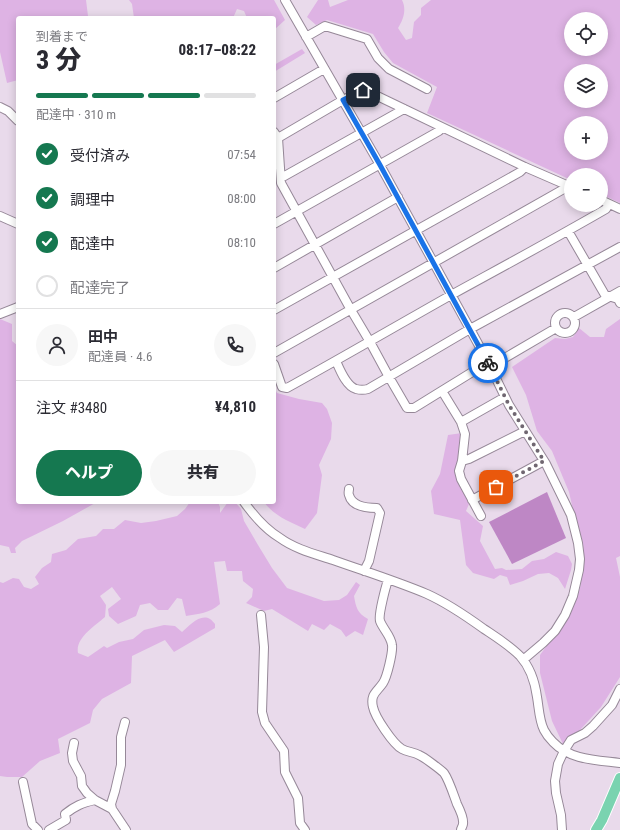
<!DOCTYPE html>
<html lang="ja">
<head>
<meta charset="utf-8">
<style>
	:root { --surface:#fff; --page:#f7f7f7; --text:#2b2b33; --muted:#7c7c81; --line:#e1e1e2; --accent:#157850 }
	body { margin:0; font-family:"Roboto Condensed","Noto Sans JP",sans-serif; background:var(--page); color:var(--text); height:100vh; display:flex; flex-direction:column; font-size:15px; white-space:nowrap }
	* { box-sizing:border-box; margin:0 }
	p { font-size:13px; color:var(--muted) }
	.icon { flex:none; width:22px; height:22px; fill:none; stroke:currentColor; stroke-width:2; stroke-linecap:round; stroke-linejoin:round }
	.map { position:relative; flex:1; overflow:hidden }
	.details { position:absolute; left:16px; top:16px; width:260px; height:488px; display:flex; flex-direction:column; background:var(--surface); border-radius:4px; box-shadow:0 2px 10px #0003 }
	.details>* { flex:none }
	.tools { position:absolute; left:564px; top:12px; display:grid; gap:8px }
	.tools a { display:grid; place-items:center; width:44px; height:44px; border-radius:50%; background:var(--surface); box-shadow:0 2px 10px #0003; font-size:20px }
	.pin { position:absolute; display:grid; place-items:center; width:34px; height:34px; color:#fff; margin:-17px; border-radius:8px; box-shadow:0 2px 6px #0006 }
	.courier { position:absolute; display:grid; place-items:center; width:40px; height:40px; margin:-20px; border:3px solid #1a73e8; border-radius:50%; background:#fff; color:#222; box-shadow:0 1px 5px #0007 }
	.summary em { font-style:normal; font-weight:800 }
	.summary div { display:flex; flex-direction:column-reverse }
	.summary { display:flex; align-items:center; justify-content:space-between; height:68px; padding:0 20px }
	h1 { font-size:26px; font-weight:800; line-height:30px }
	.bar { display:grid; grid-template-columns:repeat(4,1fr); gap:6px 4px; align-content:center; height:48px; padding:0 20px }
	.bar i { height:5px; border-radius:3px; background:var(--line) }
	.bar .current { background:var(--accent) }
	.bar p { grid-column:span 4 }
	.line { display:flex; align-items:center; gap:10px; padding:0 20px; border-top:1px solid var(--line) }
	.line div { flex:1 }
	.round { display:grid; place-items:center; flex:none; width:42px; height:42px; border-radius:21px; background:var(--page) }
	ol { padding:0 20px; list-style:none }
	li { display:flex; align-items:center; gap:12px; height:44px }
	li p { margin-inline-start:auto }
	li .icon { padding:4px; border-radius:50%; background:var(--accent); color:#fff; stroke-width:4 }
	li:last-child { color:var(--muted) }
	li i { width:22px; height:22px; border:2px solid var(--line); border-radius:50% }
	.button { display:flex; gap:8px; margin-top:auto; padding:8px 20px }
	.button a { flex:1; height:46px; border-radius:24px; background:var(--accent); color:#fff; font-size:16px; font-weight:800; line-height:46px; text-align:center }
	.button a+a { background:var(--page); color:var(--text) }
	.map>svg:first-child { display:block }
	.green { fill:#deb3e4; fill-rule:evenodd }
	.water { fill:#be87c5 }
	.lines { fill:none; stroke-linecap:round; stroke-linejoin:round }
	.minor-casing { stroke:#968898; stroke-width:10 }
	.major-casing { stroke:#fff; stroke-width:12 }
	.minor { stroke:#fff; stroke-width:8 }
	.major { stroke:#7ad3b0; stroke-width:10 }
	.done { stroke:#706771; stroke-width:4; stroke-dasharray:0 7.2 }
	.route { stroke:#1a73e8; stroke-width:5 }
</style>
</head>
<body>
<div class="map">
<svg width="620" height="830" viewBox="0 0 620 830">
	<rect width="100%" height="100%" fill="#e9daeb"/>
	<path class="green" d="M0,0H86L88,16L87,18H18V80L7,83L0,52Z
		M129,0H274L285,20L274,30V18H247L244,11L237,9L233,18H134L132,4Z
		M318,0H328L330,7L348,0H402C407,10 403,20 398,28L406,40L412,38L414,22L421,15V8L431,0H620V203L601,194V175H571V180L427,113L437,87L393,63L384,52L373,34L327,20L316,25L307,17ZM571,19H601V49H571ZM571,71H601V101H571ZM571,123H601V153H571Z
		M302,49L305,53L274,72V65Z
		M0,319L12,324V341L18,346V502H97L63,521L22,541L15,548L16,553H11L9,547L0,545Z
		M620,319V556L616,558L620,577V677L601,707L580,730L563,744L552,721L540,673V655L569,615L580,588L584,561L583,543L574,514L569,492L552,451L537,431L526,395L512,367L555,338L565,339L573,337L579,328L590,337H604L606,329Z
		M274,387L277,393L299,399L322,403L327,409L332,423L331,439L319,465L322,475L317,513L305,529C290,522 274,516 264,502H274Z
		M462,433L456,474L469,504L466,511L483,526L480,541L495,569L502,568L506,570L522,569L532,561L544,559L556,552L568,556L572,564L571,570L565,589L558,578L549,573L538,574L523,581L510,585L507,577L500,575L494,579L473,573L466,565L460,520L434,514L431,491L440,474L448,435Z
		M190,502H218L220,507V513L228,502H235L241,509L244,521L258,545L272,568L287,588L324,601L339,600L347,595L356,582L360,585L354,596C356,607 357,613 368,619L363,635L355,631L346,637L341,630L330,624L324,630L312,624L308,631L272,609L264,611L246,603L252,597L253,589L243,581L242,571H227L225,561L214,562L220,604C210,613 198,614 186,616L182,599L177,598L168,610H158L150,603L140,605L136,616L118,624L109,616L108,609L121,599L112,587L100,596L106,605L105,617C95,626 75,638 78,653L88,657L104,646L107,648L119,642L133,639L144,630L164,625L175,626L182,632C189,626 200,613 210,619C212,620 213,622 215,624V628L174,652L165,640L132,656L131,683L102,699L93,710L90,723L58,739L60,753L40,761L22,777H7L0,776V582L3,583L13,578L19,579L24,587L31,589L39,584L35,577L42,568L51,562L52,554L66,550L78,539L96,536L103,529H114L125,520L141,523L156,521L177,516L185,509Z"/>
	<path class="water" d="M547,492L566,538L512,564L489,522Z"/>
	<g class="lines">
		<defs>
			<path id="minor" d="M285,0L380,165L470,329L489,364L509,405L546,464L571,515L578,543L580,559L579,570L573,596L565,615L555,631L543,643L523,660
				M306,37L325,26L367,39L378,58L389,69L427,89
				M274,98L324,69
				M0,107L8,111L18,121
				M274,132L278,138L281,183L351,310L370,342L389,377L407,408H414L482,366L498,362L556,328
				M278,138L343,100L363,90L369,92L525,167L571,187
				M281,178L404,109
				M601,200L620,209
				M0,216L18,224
				M274,224L439,131L442,128
				M568,231L605,295L618,299L620,303
				M274,268L398,197
				M274,310L520,172L525,167
				M555 323a10 10 0 1 1 20 0a10 10 0 1 1-20 0Z
				M0,314L18,307
				M574,317L620,291
				M274,353L569,186
				M336,361C340,370 346,386 356,389C360,390 364,390 368,389L470,329L620,247
				M274,364L282,387L287,388C343,357 398,325 453,294C504,266 556,238 606,209L609,204
				M442,391L461,422L465,434L462,461L459,471L461,479L481,516
				M461,422L505,397
				M462,461L469,459L525,431
				M349,489C349,491 348,493 349,495C352,507 367,508 377,508L380,513L369,561L364,571
				M472,500L544,461
				M244,502C254,516 265,529 280,538C295,549 315,554 333,560C364,571 396,581 427,594C447,603 466,616 484,629C496,637 509,645 520,656C530,667 535,682 537,697C539,708 539,720 544,730C546,734 549,738 553,742C570,760 596,760 620,763
				M388,580C386,586 378,615 380,621C383,629 391,636 392,645C393,652 387,677 383,683C377,692 370,694 373,707C375,717 393,744 402,749C407,752 414,752 419,755C424,757 441,770 444,773C449,780 454,796 457,804C460,810 464,818 463,824C463,826 461,828 461,830
				M261,615L264,647L262,712L265,723L284,751L285,772L298,798L300,823L305,830
				M74,743L72,753L73,761L81,776L82,786L87,793L95,800L112,809L126,830
				M23,782L32,824L38,830
				M112,809L111,804L115,791L121,765V737L125,722
				M49,830L66,820L65,814C75,806 82,803 95,800
				M562,830L561,815L556,793L555,781L558,764L564,751L571,740L585,733L593,726L612,705L620,689"/>
			<path id="major" d="M596,830L602,820L620,778"/>
		</defs>
		<use href="#minor" class="minor-casing"/>
		<use href="#major" class="major-casing"/>
		<use href="#minor" class="minor"/>
		<use href="#major" class="major"/>
	</g>
	<g class="lines">
		<path class="done" d="M488,363L509,405L544,461L496,487"/>
		<path class="route" d="M363,90L343,100L380,165L488,363"/>
	</g>
</svg>
<div class="tools">
<a><svg class="icon" aria-label="locate" viewBox="0 0 24 24"><circle cx="12" cy="12" r="6"/><path d="M12 2v4M12 18v4M2 12h4M18 12h4"/></svg></a>
<a><svg class="icon" aria-label="layers" viewBox="0 0 24 24"><path d="M12 4l9 5-9 5-9-5zM3 14l9 5 9-5"/></svg></a>
<a>+</a>
<a>−</a>
</div>
<div class="pin" style="left:496px;top:487px;background:#ea580c"><svg class="icon" aria-label="bag" viewBox="0 0 24 24"><path d="M5 8h14l-1 12H6zM9 8a3 3 0 0 1 6 0"/></svg></div>
<div class="pin" style="left:363px;top:90px;background:#1f2937"><svg class="icon" aria-label="home" viewBox="0 0 24 24"><path d="M3 11l9-7 9 7M6 9v11h12V9"/></svg></div>
<div class="courier" style="left:488px;top:363px"><svg class="icon" aria-label="bike" viewBox="0 0 24 24"><circle cx="6" cy="16" r="4"/><circle cx="18" cy="16" r="4"/><path d="M6 16l4-8h5l3 8M10 8l3 8H6M13 5h3"/></svg></div>
<section class="details">
<div class="summary"><div><h1>3 分</h1><p>到着まで</p></div><em>08:17–08:22</em></div>
<div class="bar"><i class="current"></i><i class="current"></i><i class="current"></i><i></i><p>配達中 · 310 m</p></div>
<ol>
<li><svg class="icon" aria-label="check" viewBox="0 0 24 24"><path d="M5 12l5 5 9-10"/></svg>受付済み<p>07:54</p></li>
<li><svg class="icon" aria-label="check" viewBox="0 0 24 24"><path d="M5 12l5 5 9-10"/></svg>調理中<p>08:00</p></li>
<li><svg class="icon" aria-label="check" viewBox="0 0 24 24"><path d="M5 12l5 5 9-10"/></svg>配達中<p>08:10</p></li>
<li><i></i>配達完了</li>
</ol>
<div class="line" style="height:72px"><a class="round"><svg class="icon" aria-label="person" viewBox="0 0 24 24"><circle cx="12" cy="8" r="4"/><path d="M4 21q1-7 8-7t8 7"/></svg></a><div><b>田中</b><p>配達員 · 4.6</p></div><a class="round"><svg class="icon" aria-label="phone" viewBox="0 0 24 24"><path d="M5 4h4l2 5-3 2q2 4 5 5l2-3 5 2v4C11 20 4 13 5 4z"/></svg></a></div>
<div class="line" style="height:52px"><div>注文 #3480</div><b>¥4,810</b></div>
<div class="button"><a>ヘルプ</a><a>共有</a></div>
</section>
</div>
</body>
</html>
